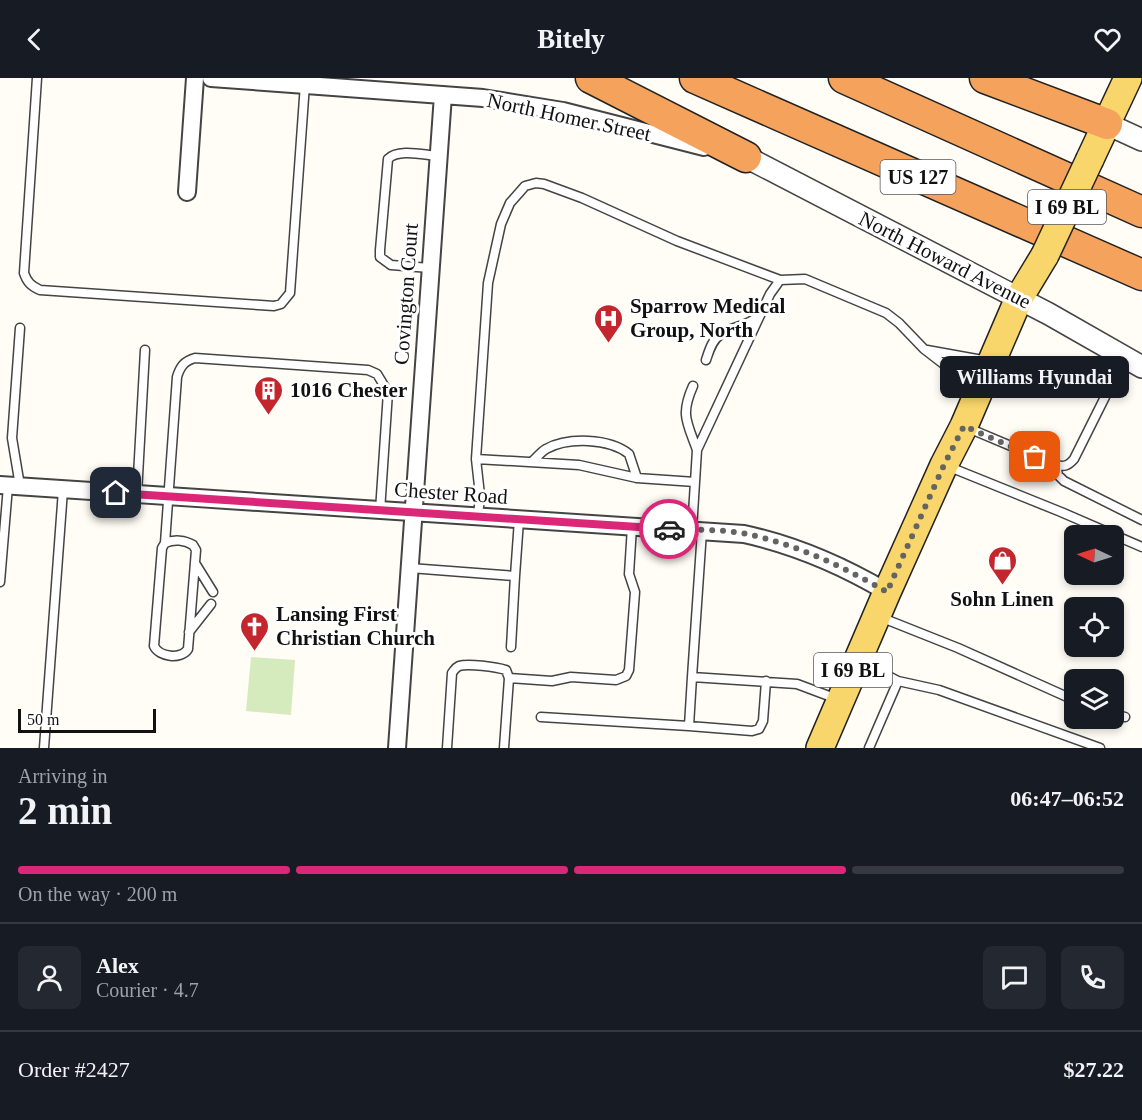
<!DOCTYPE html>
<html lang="en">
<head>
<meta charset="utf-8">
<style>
	:root { --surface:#171b24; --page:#242831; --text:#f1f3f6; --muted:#9ea1a6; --line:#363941; --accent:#db2777 }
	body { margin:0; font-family:Georgia,serif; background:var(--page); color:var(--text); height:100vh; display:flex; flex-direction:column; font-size:22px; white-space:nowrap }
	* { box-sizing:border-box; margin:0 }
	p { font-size:20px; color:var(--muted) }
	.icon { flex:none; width:33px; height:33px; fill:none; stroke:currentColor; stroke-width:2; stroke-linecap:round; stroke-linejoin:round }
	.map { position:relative; height:670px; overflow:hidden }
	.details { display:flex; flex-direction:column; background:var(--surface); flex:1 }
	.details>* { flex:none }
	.needle { width:39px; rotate:274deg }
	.controls { position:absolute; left:1064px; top:447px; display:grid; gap:12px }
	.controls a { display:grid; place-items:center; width:60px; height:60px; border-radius:9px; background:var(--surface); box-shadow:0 3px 9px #0003; font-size:30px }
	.scale { position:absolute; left:18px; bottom:15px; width:138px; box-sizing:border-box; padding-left:6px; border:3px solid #111; border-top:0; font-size:16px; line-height:21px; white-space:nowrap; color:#111; -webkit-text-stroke:4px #fff; paint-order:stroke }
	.pin { position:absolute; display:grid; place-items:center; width:51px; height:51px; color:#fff; margin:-26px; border-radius:12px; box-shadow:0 3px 9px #0006 }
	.courier { position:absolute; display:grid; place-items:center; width:60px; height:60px; margin:-30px; border:4px solid #db2777; border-radius:50%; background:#fff; color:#222; box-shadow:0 2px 8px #0007 }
	.bubble { position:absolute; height:42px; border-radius:9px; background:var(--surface); box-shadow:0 3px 9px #0003; font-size:20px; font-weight:700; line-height:42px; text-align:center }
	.summary em { font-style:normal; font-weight:700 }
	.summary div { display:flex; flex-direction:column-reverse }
	.summary { display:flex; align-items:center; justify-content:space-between; height:102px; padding:0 18px }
	h1 { font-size:39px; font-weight:700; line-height:45px }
	.bar { display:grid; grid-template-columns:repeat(4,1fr); gap:9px 6px; align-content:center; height:72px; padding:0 18px }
	.bar i { height:8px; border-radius:4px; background:var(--line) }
	.bar .on { background:var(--accent) }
	.bar p { grid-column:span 4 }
	.line { display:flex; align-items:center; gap:15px; padding:0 18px; border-top:2px solid var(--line) }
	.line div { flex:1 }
	.round { display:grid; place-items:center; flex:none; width:63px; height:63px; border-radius:9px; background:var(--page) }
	header { display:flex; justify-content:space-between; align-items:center; height:78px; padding:0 18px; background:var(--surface); font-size:27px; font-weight:700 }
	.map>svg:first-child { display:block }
	.grass { fill:#d5ebbd }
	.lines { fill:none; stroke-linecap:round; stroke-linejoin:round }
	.service-casing { stroke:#444; stroke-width:11 }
	.minor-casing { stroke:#444; stroke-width:20 }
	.tertiary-casing { stroke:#444; stroke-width:24 }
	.primary-casing { stroke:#222; stroke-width:30 }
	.motorway-casing { stroke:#222; stroke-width:33 }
	.service { stroke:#fff; stroke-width:8 }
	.minor { stroke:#fff; stroke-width:16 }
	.tertiary { stroke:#fff; stroke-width:21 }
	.primary { stroke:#f9d66b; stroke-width:27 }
	.motorway { stroke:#f5a25d; stroke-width:30 }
	.primary-bridge-casing { stroke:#222; stroke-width:30; stroke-linecap:butt }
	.primary-bridge { stroke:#f9d66b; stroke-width:27 }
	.done { stroke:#646461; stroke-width:6; stroke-dasharray:0 10.8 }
	.route { stroke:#db2777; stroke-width:8 }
	.labels { text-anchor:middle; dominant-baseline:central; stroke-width:6; stroke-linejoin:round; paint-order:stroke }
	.shield { fill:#fff; stroke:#585858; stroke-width:1.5 }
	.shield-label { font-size:20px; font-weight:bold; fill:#111 }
	.street-label { font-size:21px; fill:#111; stroke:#fff }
	.poi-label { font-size:21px; font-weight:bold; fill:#111; stroke:#fff; text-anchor:start }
</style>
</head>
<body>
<header><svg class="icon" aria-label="back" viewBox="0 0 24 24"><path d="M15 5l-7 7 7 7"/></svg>Bitely<svg class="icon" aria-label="heart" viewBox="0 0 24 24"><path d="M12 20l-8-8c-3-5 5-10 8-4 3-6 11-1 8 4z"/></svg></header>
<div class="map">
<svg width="1142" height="670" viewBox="0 0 1142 670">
	<rect width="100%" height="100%" fill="#fffdf5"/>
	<path class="grass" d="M251,579L295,582L291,637L246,633Z"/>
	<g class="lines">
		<defs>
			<path id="service" d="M37,0L24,195C27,204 31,208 40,212L274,228L281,226L290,215L305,6
				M430,190L391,187L380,179V172L388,81C398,70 424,77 438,78
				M927,272L988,283
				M706,282C709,273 712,262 720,257C731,248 748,249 758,238
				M693,308C680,337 687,344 697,372
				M968,350L1056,387L1058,397L1064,403L1142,442
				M476,381L579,387L637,400L695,404
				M532,384C536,380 541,374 546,371C568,359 609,360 629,376L637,400
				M1056,387C1064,389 1068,388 1074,381L1107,315L1119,303L1129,284
				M947,388L1061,434L1142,469
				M20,408L12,360L20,250
				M137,416L145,272
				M478,439L480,417L476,381L488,205L501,146L510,125L525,108L536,105L544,106L582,120L677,163L780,202
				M692,452L697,372L770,216L780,202L805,201L886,235L899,245L924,271L950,291L974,317
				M702,453L692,599L797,606L837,621
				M165,465C174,461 185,462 193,467L196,472L188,571C181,582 159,579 154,568L162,470L165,465L177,299C180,289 184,283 195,280L368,292L377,296L388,314L380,433
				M195,485L213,514
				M410,490L515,498L511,569
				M515,498L519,442
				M0,504L8,408
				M880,539L958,570L1074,622
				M189,554L211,526
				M862,584L898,603L939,612L1100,670
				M692,599L689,648L752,653L759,651L763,643L766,603
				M509,600L552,603L571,599L616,602L626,598L629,592L635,514L629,496L632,449
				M1113,636L1125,639
				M541,639L689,648
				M44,670L63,412
				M447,670L452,595C455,591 455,590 459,588C468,585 496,589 506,592L509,600L504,670
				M869,670L898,603"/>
			<path id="minor" d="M211,0L483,20L563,33L704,69
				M187,114L195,0
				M0,407L744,456C794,467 843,488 887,514
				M397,670L443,17"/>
			<path id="tertiary" d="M1107,46L1142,62
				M746,79L1049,236L1142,289"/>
			<path id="primary" d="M1090,81L1128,0
				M820,670L887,514L944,387L964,348L1019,220L1045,177"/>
			<path id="motorway" d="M591,0L746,79
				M695,0L1142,197
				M844,0L1142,134
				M985,0L1107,46"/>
		</defs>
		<use href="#service" class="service-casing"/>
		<use href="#minor" class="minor-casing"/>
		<use href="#tertiary" class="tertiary-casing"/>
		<use href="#primary" class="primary-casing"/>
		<use href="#motorway" class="motorway-casing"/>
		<use href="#service" class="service"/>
		<use href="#minor" class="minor"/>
		<use href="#tertiary" class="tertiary"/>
		<use href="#primary" class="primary"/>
		<use href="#motorway" class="motorway"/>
		<defs>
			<path id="primary-bridge" d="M1045,177L1090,81"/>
		</defs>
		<use href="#primary-bridge" class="primary-bridge-casing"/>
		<use href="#primary-bridge" class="primary-bridge"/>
	</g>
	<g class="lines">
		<path class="done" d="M669,451C694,452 722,451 747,456C795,466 844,489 887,514L944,387L964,348L1035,379"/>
		<path class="route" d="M116,415L669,451"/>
	</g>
	<defs>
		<symbol id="hospital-pin" viewBox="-11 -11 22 30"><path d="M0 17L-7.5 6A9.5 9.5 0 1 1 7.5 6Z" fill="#c4262e" stroke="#fff"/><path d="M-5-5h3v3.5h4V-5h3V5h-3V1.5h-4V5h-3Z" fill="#fff"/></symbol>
		<symbol id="building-pin" viewBox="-11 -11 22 30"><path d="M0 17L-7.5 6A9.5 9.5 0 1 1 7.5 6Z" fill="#c4262e" stroke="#fff"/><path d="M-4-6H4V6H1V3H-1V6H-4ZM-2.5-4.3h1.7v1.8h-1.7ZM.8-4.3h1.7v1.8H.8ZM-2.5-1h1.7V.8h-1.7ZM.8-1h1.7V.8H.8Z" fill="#fff"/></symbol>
		<symbol id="shop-pin" viewBox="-11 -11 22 30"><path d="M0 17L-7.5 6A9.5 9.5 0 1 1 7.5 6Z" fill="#c4262e" stroke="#fff"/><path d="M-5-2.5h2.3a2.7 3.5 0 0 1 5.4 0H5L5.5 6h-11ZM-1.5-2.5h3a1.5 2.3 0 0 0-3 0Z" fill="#fff"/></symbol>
		<symbol id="church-pin" viewBox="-11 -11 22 30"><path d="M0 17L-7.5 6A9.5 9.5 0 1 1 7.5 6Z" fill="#c4262e" stroke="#fff"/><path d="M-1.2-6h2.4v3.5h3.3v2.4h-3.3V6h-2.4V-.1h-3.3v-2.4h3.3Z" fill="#fff"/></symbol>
	</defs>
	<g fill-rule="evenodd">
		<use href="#hospital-pin" x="592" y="224" width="33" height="45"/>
		<use href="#building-pin" x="252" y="296" width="33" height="45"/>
		<use href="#shop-pin" x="986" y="466" width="33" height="45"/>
		<use href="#church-pin" x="238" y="532" width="33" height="45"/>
	</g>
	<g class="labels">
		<g class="shield">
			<rect x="880.5" y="82" width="75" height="34" rx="4.5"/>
			<rect x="1028" y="112" width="78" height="34" rx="4.5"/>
			<rect x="814" y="575" width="78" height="34" rx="4.5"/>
		</g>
		<g class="shield-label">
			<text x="918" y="99">US 127</text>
			<text x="1067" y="129">I 69 BL</text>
			<text x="853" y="592">I 69 BL</text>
		</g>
		<g class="street-label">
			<text transform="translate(569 39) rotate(12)">North Homer Street</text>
			<text transform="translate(945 182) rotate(27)">North Howard Avenue</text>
			<text transform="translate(406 216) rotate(-86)">Covington Court</text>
			<text transform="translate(451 415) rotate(4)">Chester Road</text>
		</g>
		<g class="poi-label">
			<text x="630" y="228">Sparrow Medical<tspan x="630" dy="24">Group, North</tspan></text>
			<text x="290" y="312">1016 Chester</text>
			<text x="1002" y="521" text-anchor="middle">Sohn Linen</text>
			<text x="276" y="536">Lansing First<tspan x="276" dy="24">Christian Church</tspan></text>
		</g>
	</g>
</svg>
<div class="controls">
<a><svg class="needle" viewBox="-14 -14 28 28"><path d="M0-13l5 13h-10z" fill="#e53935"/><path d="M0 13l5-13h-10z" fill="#9ea1a6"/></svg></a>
<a><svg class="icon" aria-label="locate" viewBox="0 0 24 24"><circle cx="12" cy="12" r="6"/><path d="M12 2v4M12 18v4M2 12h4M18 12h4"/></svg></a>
<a><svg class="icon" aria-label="layers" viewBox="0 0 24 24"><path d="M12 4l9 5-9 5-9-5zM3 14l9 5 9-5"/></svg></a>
</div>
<div class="scale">50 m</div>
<div class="pin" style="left:1035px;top:379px;background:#ea580c"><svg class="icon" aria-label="bag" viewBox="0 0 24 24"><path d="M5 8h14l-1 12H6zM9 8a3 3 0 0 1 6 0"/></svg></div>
<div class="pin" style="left:116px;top:415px;background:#1f2937"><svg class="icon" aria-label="home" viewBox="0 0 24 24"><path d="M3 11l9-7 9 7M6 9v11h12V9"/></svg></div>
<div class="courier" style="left:669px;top:451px"><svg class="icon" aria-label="car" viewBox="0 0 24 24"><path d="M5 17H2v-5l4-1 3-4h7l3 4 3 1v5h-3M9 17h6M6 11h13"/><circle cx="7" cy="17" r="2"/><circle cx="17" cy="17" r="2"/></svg></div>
<div class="bubble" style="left:940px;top:278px;width:189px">Williams Hyundai</div>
</div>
<section class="details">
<div class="summary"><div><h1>2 min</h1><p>Arriving in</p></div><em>06:47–06:52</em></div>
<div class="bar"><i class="on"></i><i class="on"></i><i class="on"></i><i></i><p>On the way · 200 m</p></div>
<div class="line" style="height:108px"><a class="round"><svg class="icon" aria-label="person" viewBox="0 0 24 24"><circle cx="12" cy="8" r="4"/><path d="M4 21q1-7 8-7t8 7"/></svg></a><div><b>Alex</b><p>Courier · 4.7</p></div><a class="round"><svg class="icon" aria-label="chat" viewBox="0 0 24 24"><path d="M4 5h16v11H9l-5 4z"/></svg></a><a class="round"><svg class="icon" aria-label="phone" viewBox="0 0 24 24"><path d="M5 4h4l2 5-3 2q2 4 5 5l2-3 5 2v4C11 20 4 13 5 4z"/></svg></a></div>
<div class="line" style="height:78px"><div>Order #2427</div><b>$27.22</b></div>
</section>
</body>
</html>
